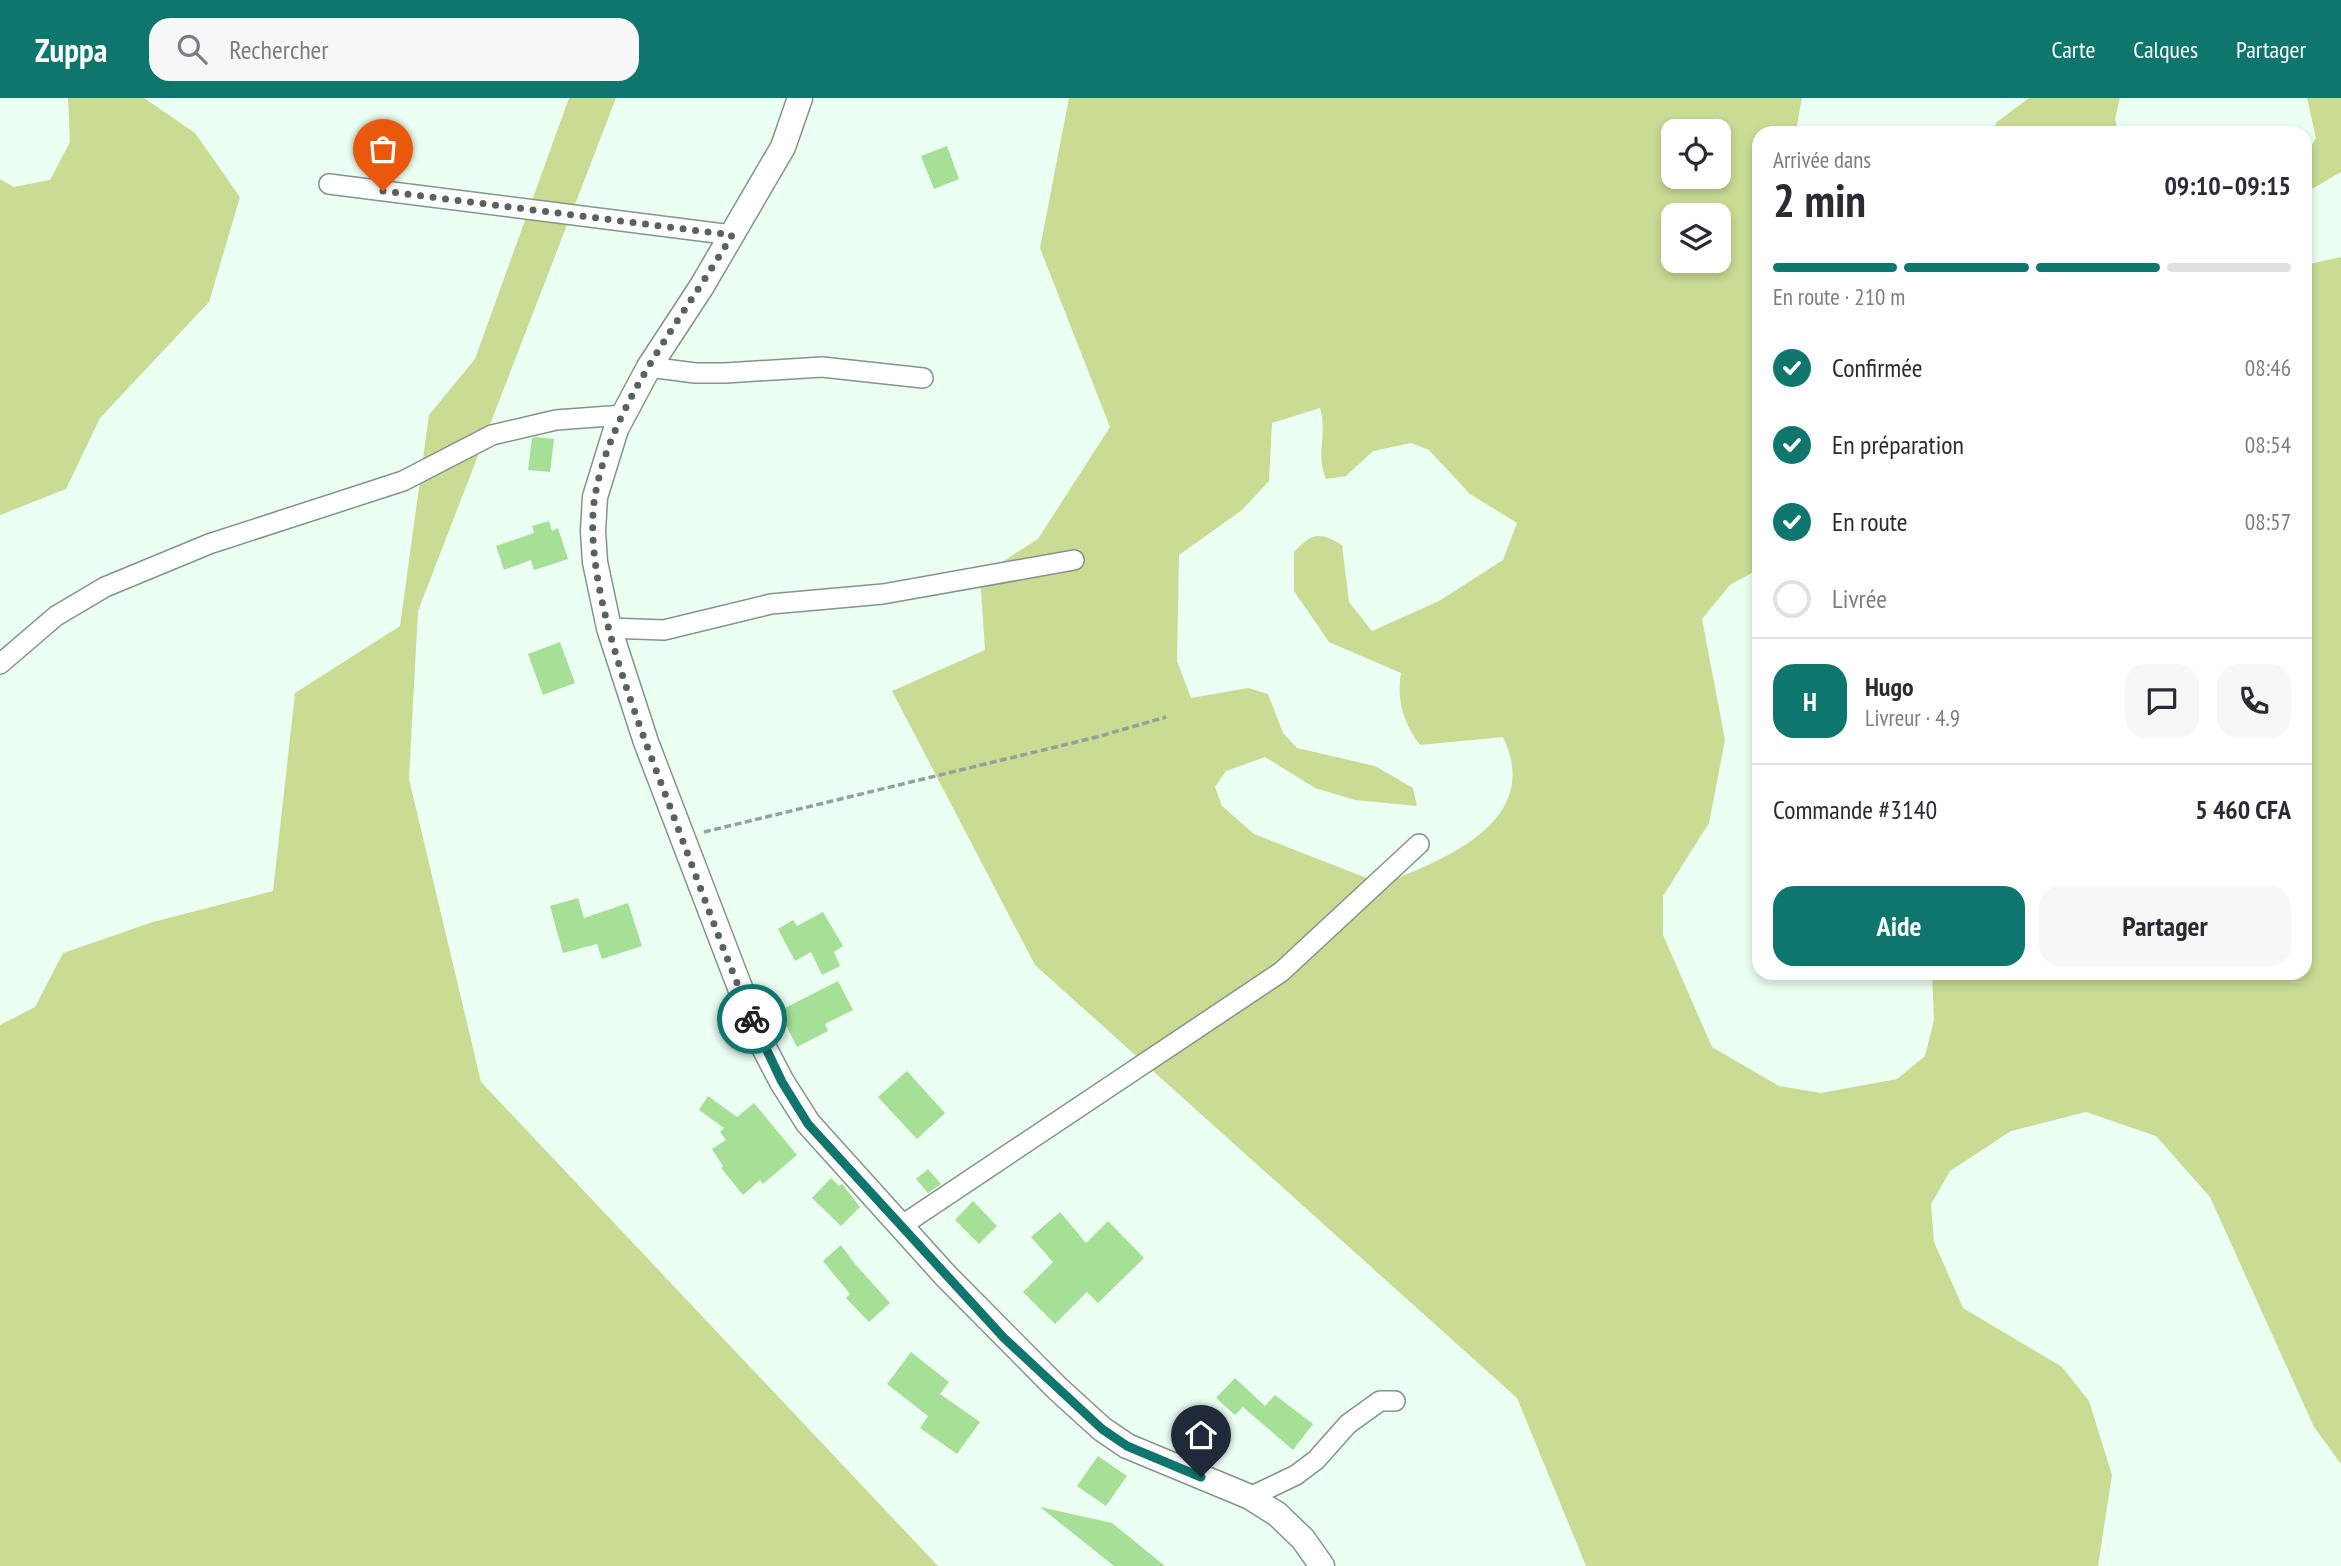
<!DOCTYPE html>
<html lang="fr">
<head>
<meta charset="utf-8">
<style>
	:root { --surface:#fff; --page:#f7f7f7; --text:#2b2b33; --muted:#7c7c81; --line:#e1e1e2; --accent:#0f766e }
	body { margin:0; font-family:"PT Sans Narrow",sans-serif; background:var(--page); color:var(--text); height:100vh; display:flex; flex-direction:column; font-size:26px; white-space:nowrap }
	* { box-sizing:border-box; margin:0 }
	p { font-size:23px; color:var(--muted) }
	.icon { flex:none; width:38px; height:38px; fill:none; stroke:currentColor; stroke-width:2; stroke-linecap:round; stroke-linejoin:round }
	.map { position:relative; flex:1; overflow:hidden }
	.details { position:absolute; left:1752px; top:28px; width:560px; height:854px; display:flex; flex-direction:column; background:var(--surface); border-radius:21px; box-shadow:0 4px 10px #0003 }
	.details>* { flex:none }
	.tools { position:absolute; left:1661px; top:21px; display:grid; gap:14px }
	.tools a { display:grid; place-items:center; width:70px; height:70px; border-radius:14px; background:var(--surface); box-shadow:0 4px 10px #0003; font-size:35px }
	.pin { position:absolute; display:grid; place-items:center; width:60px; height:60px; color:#fff; margin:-72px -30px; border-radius:50% 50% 50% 0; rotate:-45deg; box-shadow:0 0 7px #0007 }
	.pin .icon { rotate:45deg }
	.courier { position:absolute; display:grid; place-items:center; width:70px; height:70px; margin:-35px; border:5px solid #0f766e; border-radius:50%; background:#fff; color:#222; box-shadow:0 2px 9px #0007 }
	.summary em { font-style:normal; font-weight:700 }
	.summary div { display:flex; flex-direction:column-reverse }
	.summary { display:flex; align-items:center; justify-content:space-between; height:119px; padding:0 21px }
	h1 { font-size:46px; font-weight:700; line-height:52px }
	.bar { display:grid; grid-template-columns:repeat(4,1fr); gap:10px 7px; align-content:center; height:84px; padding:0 21px }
	.bar i { height:9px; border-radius:5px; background:var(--line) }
	.bar .current { background:var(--accent) }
	.bar p { grid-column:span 4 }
	.line { display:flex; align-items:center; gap:18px; padding:0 21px; border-top:2px solid var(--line) }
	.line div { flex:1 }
	.round { display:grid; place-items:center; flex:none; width:74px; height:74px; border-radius:21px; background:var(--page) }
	ol { padding:0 21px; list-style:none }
	li { display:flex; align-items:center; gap:21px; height:77px }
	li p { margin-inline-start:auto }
	li .icon { padding:7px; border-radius:50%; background:var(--accent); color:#fff; stroke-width:4 }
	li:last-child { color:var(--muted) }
	li i { width:38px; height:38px; border:4px solid var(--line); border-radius:50% }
	.action { display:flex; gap:14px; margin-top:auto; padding:14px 21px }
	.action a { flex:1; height:80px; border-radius:21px; background:var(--accent); color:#fff; font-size:28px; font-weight:700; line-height:80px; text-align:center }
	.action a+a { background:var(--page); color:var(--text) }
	header { display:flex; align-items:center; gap:42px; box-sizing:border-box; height:98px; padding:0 35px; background:var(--accent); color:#fff }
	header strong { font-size:33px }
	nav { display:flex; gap:38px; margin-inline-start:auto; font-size:24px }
	.search { width:490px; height:63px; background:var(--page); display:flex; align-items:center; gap:18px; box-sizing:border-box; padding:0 24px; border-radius:21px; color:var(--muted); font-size:26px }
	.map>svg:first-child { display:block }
	.green { fill:#cadb94; fill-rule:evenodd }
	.building { fill:#a6df96 }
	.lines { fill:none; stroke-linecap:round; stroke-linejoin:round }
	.minor-casing { stroke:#839489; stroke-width:22 }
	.tertiary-casing { stroke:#839489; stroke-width:27 }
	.path { stroke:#94a299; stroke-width:3.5; stroke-dasharray:7 3.5; stroke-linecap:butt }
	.minor { stroke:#fff; stroke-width:19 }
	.tertiary { stroke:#fff; stroke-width:24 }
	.done { stroke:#58635c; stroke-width:7; stroke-dasharray:0 12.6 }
	.route { stroke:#0f766e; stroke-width:9 }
</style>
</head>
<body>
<header>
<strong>Zuppa</strong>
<div class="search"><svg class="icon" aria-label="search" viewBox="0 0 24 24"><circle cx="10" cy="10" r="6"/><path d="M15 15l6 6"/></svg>Rechercher</div>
<nav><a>Carte</a><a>Calques</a><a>Partager</a></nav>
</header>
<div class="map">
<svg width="2341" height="1468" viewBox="0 0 2341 1468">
	<rect width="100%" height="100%" fill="#ecfff3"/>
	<path class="green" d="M68,0H144L195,35L240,99L209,204L100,320L66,391L0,417V81L14,89L50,82L70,44Z
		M569,0H616L418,513L409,681L481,984L938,1468H0V927L35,909L63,855L153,824L273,793L295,595L400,528L429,317L475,261Z
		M1069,0H1802L1797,27L1801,35H1759V471L1730,487L1702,521L1725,642L1709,725L1663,798V837L1712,949L1779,988L1821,995L1897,981L1925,958L1934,922L1932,875H2305V167L2341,159V1366L2314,1329L2210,1099L2156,1038L2086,1014L2011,1033L1950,1073L1931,1106L1934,1144L1963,1210L2062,1269L2089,1303L2112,1377L2098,1468H1586L1517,1300L1035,867L892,593L985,552L980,478L1038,441L1110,329L1040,150ZM1673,33H1718V79H1673ZM1673,117H1718V163H1673ZM1320,310C1328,339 1315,352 1326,381L1346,378L1373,353L1411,345L1429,352L1470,396L1517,425L1503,462L1439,503L1372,533L1349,504L1342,447C1319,433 1312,435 1294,454V493L1329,544L1401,575C1396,601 1404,626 1420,647L1503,639C1544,723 1444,762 1382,786L1254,736L1222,708L1215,689L1226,673L1265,659L1315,690L1355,702L1417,708L1413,690L1375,668L1297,650L1283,635L1268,596L1248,590L1191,600L1177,563L1179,457L1242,412L1269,383L1272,325Z
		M2029,0H2120L2115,21L2119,35H1990L1997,24Z
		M2307,0H2341V74L2305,95V58L2316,40Z"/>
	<path class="building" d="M947,48L959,81L934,91L921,58Z
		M536,339L554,341L550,374L528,372L532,340Z
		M549,423L552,433L558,430L568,461L534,472L531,462L504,472L496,448L534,435L532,428Z
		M560,544L575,585L543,597L528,556Z
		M578,800L584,820L628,805L642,848L602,861L597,846L563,855L550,808Z
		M823,814L843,848L834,854L840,868L822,877L811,854L795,863L778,831L793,822L797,828Z
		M838,883L853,912L825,926L828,933L797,949L779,913Z
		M907,973L945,1015L917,1041L878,999Z
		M708,998L737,1019L754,1005L797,1057L763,1086L760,1082L743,1097L721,1070L723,1068L712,1051L726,1042L720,1034L724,1030L699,1012Z
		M928,1071L941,1086L928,1095L916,1081Z
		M831,1080L839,1088L842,1086L860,1109L841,1128L812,1100Z
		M973,1103L997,1128L979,1146L955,1122Z
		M1060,1114L1086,1145L1108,1123L1144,1160L1098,1205L1087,1194L1055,1226L1023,1194L1053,1164L1031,1139Z
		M841,1147L855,1166L890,1205L869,1224L846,1200L850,1196L823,1163Z
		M911,1254L949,1284L940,1296L980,1324L957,1356L920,1330L928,1318L887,1286Z
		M1235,1280L1265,1308L1275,1297L1313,1326L1293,1352L1243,1309L1235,1317L1216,1300Z
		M1098,1358L1127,1378L1106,1408L1077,1388Z
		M1040,1409L1112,1425L1165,1468H1114Z"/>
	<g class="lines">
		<defs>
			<path id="minor" d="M329,86L732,137
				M649,269L695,275H725L822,269L923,280
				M609,530L664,532L771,506L883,496L1074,462
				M0,566L56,518L105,489L209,446L403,383L492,337L556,322L624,317
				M901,1128L1281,874L1419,746
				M1250,1399L1296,1377L1316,1362L1348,1326L1380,1303H1395"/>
			<path id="tertiary" d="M800,0L783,49L702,188L649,269L616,331L595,399L593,433L595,464L609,530L646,644L760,942L782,984L808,1025L946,1178L1058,1291L1102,1331L1127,1348L1250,1399L1277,1416L1303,1441L1322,1468"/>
		</defs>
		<use href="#minor" class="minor-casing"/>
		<use href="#tertiary" class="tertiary-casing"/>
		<path class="path" d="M704,734L1097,639L1166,619"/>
		<use href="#minor" class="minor"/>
		<use href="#tertiary" class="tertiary"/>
	</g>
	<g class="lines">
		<path class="done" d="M383,93L732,137C685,218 611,305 595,398C580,485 641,631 672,714C698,783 723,853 752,921"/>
		<path class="route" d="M752,921L782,984L808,1026L1004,1240L1102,1331L1127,1348L1201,1379"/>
	</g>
</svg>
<div class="tools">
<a><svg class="icon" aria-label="locate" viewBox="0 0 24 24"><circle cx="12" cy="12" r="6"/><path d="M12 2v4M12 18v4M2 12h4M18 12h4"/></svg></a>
<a><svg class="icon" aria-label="layers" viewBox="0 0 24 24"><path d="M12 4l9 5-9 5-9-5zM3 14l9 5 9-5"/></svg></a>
</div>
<div class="pin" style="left:383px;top:93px;background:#ea580c"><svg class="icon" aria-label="bag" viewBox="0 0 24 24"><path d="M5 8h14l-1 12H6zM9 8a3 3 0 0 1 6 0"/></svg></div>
<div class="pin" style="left:1201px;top:1379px;background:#1f2937"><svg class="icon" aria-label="home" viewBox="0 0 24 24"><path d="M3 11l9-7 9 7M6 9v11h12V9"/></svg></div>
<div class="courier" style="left:752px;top:921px"><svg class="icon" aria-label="bike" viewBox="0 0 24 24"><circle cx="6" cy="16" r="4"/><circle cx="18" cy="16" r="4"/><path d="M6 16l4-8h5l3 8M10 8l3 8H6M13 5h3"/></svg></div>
<section class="details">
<div class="summary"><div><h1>2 min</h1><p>Arrivée dans</p></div><em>09:10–09:15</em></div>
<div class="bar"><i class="current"></i><i class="current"></i><i class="current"></i><i></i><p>En route · 210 m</p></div>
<ol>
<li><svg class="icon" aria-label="check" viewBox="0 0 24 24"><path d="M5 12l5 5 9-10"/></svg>Confirmée<p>08:46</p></li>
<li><svg class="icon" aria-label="check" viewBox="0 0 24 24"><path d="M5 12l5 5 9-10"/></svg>En préparation<p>08:54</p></li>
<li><svg class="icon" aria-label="check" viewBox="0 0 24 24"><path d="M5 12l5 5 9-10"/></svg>En route<p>08:57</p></li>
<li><i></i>Livrée</li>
</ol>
<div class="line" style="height:126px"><b class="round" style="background:var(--accent);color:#fff">H</b><div><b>Hugo</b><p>Livreur · 4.9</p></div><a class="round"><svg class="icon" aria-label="chat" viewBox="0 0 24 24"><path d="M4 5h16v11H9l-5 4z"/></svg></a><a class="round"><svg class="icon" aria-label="phone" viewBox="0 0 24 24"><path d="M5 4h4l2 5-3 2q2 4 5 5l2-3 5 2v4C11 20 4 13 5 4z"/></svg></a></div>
<div class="line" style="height:91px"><div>Commande #3140</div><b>5 460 CFA</b></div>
<div class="action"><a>Aide</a><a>Partager</a></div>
</section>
</div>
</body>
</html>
